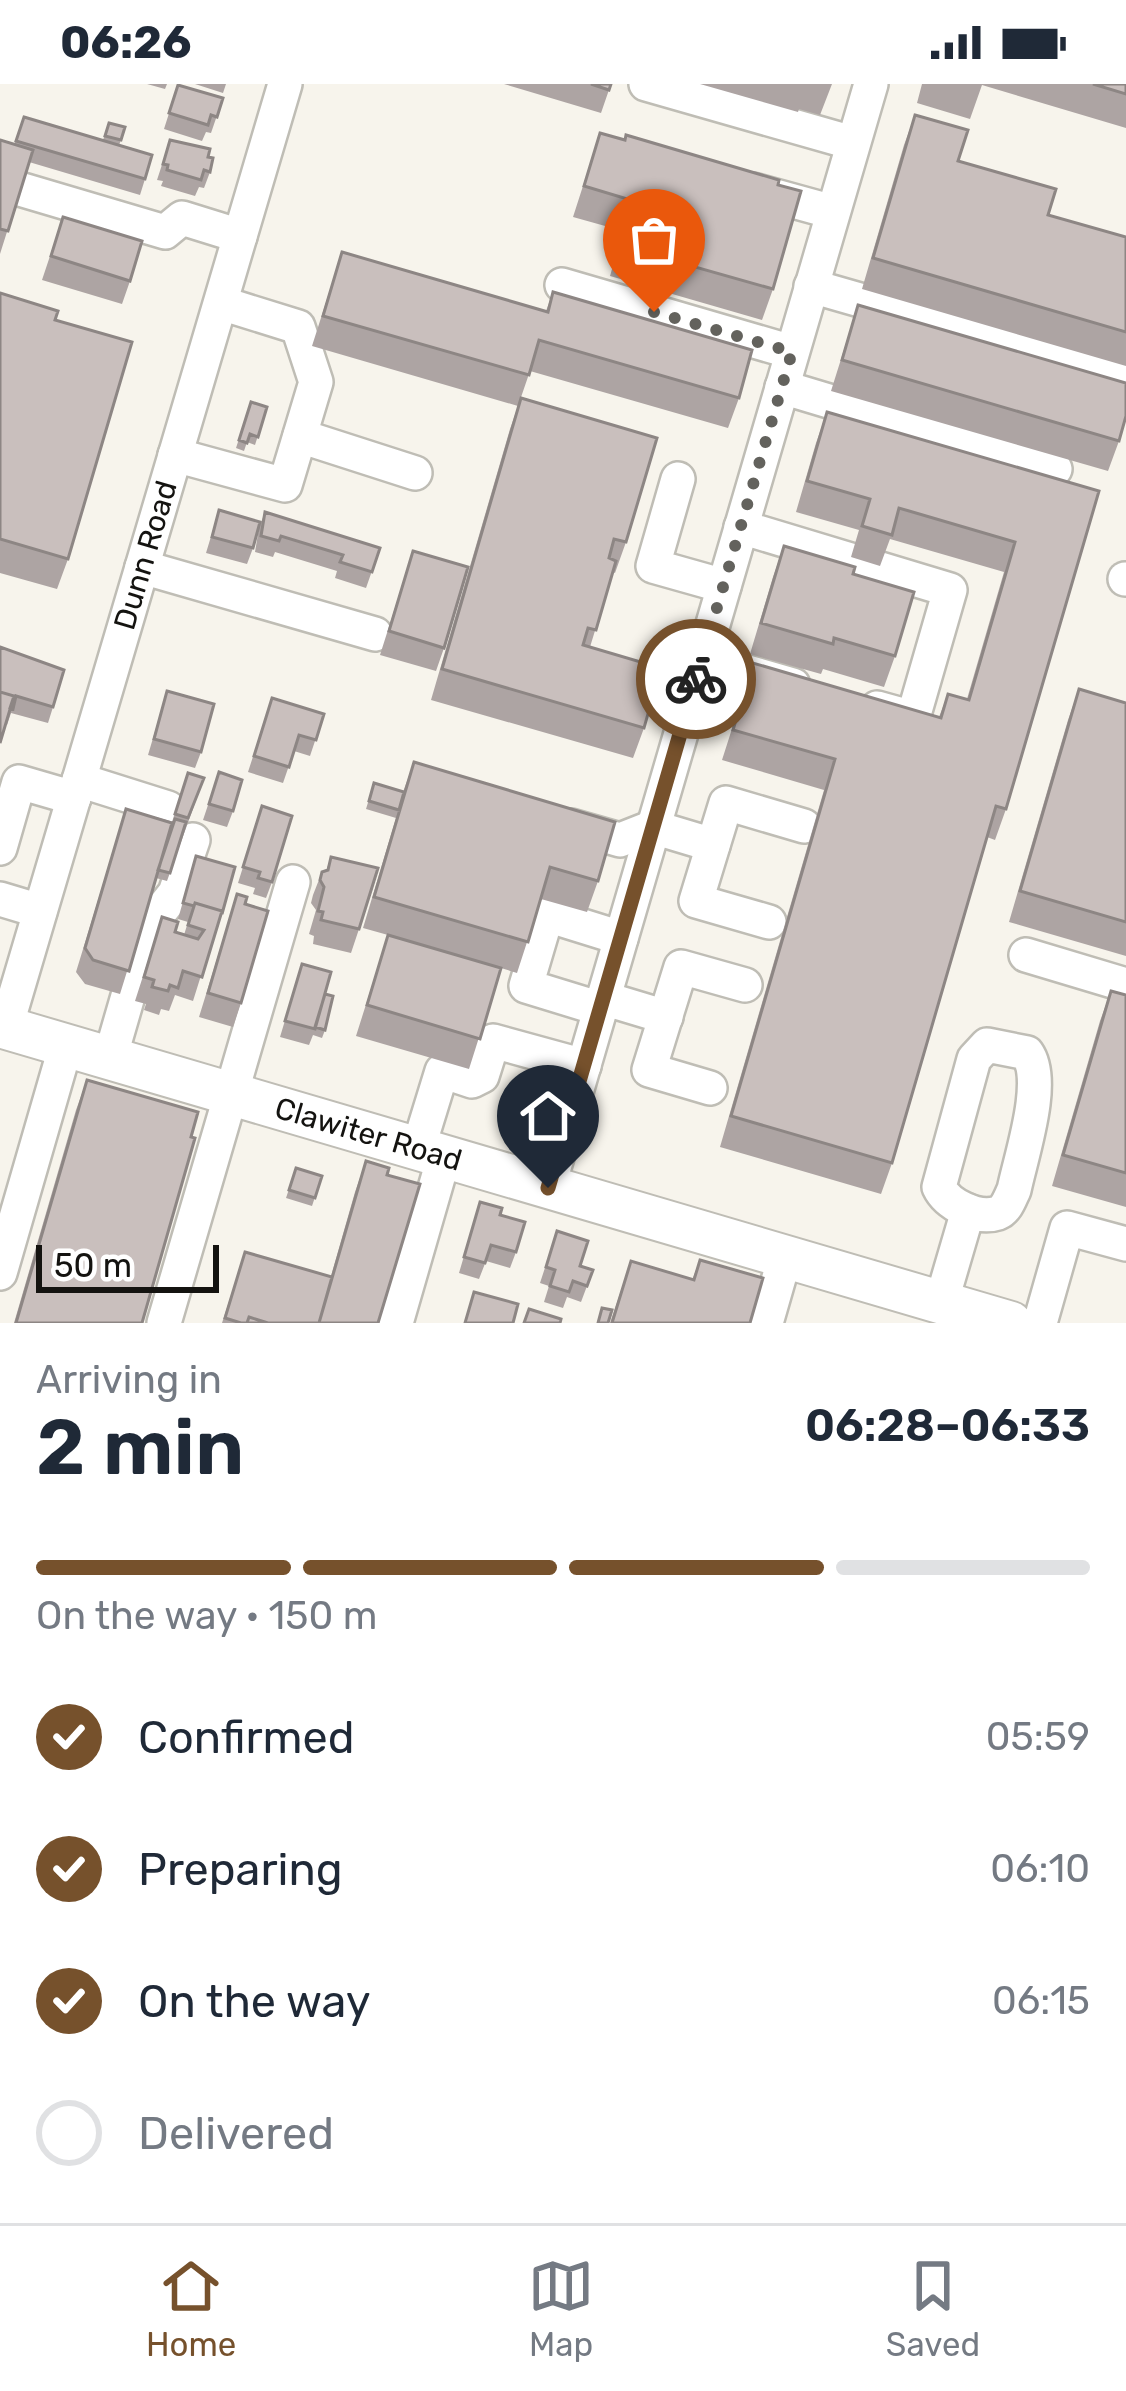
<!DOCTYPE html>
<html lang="en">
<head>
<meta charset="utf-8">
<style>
	:root { --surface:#fff; --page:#f2f2f3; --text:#1f2937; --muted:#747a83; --line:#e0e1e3; --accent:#76512c }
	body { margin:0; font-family:Rubik,sans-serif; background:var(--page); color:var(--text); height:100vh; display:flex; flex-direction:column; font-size:45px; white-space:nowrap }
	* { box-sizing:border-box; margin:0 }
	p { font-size:39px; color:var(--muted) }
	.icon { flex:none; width:66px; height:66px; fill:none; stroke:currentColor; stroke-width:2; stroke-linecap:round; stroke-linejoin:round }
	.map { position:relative; height:1239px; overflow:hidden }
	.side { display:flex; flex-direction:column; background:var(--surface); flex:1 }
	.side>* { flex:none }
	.scale { position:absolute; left:36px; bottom:30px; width:183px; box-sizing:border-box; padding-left:12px; border:6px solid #141310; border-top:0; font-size:33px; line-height:42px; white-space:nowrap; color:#141310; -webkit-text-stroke:9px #fff; paint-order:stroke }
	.pin { position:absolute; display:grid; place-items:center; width:102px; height:102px; color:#fff; margin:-123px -51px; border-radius:50% 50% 50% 0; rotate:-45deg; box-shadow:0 0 12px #0007 }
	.pin .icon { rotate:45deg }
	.courier { position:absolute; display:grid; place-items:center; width:120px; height:120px; margin:-60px; border:9px solid #76512c; border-radius:50%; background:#fff; color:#222; box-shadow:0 3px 15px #0007 }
	.summary em { font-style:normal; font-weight:600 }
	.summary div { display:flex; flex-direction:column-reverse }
	.summary { display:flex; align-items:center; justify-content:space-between; height:204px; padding:0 36px }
	h1 { font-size:78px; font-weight:600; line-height:90px }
	.bar { display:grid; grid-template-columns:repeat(4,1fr); gap:18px 12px; align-content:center; height:144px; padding:0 36px }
	.bar i { height:15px; border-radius:9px; background:var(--line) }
	.bar .current { background:var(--accent) }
	.bar p { grid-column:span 4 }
	ol { padding:0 36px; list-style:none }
	li { display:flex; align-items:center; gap:36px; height:132px }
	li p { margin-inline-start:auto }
	li .icon { padding:12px; border-radius:50%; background:var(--accent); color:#fff; stroke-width:4 }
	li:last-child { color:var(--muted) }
	li i { width:66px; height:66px; border:6px solid var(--line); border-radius:50% }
	.status { display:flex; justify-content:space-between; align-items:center; height:84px; padding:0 60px; background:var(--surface); direction:ltr }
	.status svg { height:33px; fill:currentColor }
	.tabs { display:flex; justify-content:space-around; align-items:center; height:168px; border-top:3px solid var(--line); background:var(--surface); font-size:33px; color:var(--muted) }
	.tabs a { display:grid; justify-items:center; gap:6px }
	.tabs .current { color:var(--accent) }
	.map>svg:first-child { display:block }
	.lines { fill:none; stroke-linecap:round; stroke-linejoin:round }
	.minor-casing { stroke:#bfbdb5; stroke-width:38 }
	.major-casing { stroke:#bfbdb5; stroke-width:46 }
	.minor { stroke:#fff; stroke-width:33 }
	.major { stroke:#fff; stroke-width:42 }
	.wall { fill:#ada4a3 }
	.building { fill:#c9bfbd; stroke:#8d8684; stroke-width:3 }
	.done { stroke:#63625d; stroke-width:12; stroke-dasharray:0 21.6 }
	.route { stroke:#76512c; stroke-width:15 }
	.labels { text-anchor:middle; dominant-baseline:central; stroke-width:9; stroke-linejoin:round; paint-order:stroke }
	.street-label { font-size:30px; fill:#141310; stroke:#fff }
</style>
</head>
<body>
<div class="status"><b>06:26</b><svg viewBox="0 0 49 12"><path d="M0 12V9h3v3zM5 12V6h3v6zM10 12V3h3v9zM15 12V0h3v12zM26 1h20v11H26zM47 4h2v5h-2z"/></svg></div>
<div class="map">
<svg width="1126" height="1239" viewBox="0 0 1126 1239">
	<rect width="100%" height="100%" fill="#f7f4ec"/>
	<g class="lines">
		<defs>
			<g id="minor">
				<path d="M646,0L853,59"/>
				<path d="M23,106L165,148L182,134L240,152"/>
				<path d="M753,106L833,128"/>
				<path d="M562,201L792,268"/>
				<path d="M811,202L1125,292"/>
				<path d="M782,303L1055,385"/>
				<path d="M300,352L415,389"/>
				<path d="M175,371L285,401L316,298L298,243L221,219"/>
				<path d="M678,395L653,482L724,502"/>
				<path d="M741,443L950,506L913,634L877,624"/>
				<path d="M142,483L375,550"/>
				<path d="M1125,495H1126"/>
				<path d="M702,575L793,601"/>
				<path d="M79,696L168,724"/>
				<path d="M571,742L620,756L653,743L713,761"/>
				<path d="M0,764L19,698L74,714"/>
				<path d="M0,815L40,827"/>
				<path d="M769,838L696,817L726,719L804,742"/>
				<path d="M1026,871L1126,901"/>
				<path d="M603,914L666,933"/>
				<path d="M601,925L526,902L547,831L621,854"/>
				<path id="s1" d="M6,943L285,0"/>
				<path d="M987,961L1027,969C1047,997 1021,1072 1014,1106C1010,1114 1007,1125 998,1129C977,1136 947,1120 939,1103L974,975Z"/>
				<path d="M110,974L148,843L175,809L193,756"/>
				<path d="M710,1004L649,986L681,883L745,901"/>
				<path d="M418,1065L442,987L472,997L482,992L493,957L584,982"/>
				<path d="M548,1104L871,0"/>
				<path d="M0,1189L66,961"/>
				<path d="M941,1219L968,1127"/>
				<path d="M164,1239L293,798"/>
				<path d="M396,1239L444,1073"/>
				<path d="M766,1239L785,1173"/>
				<path d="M1040,1239L1067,1144L1126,1160"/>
			</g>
			<g id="major">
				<path id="s2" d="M0,942L1011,1239"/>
			</g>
		</defs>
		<use href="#minor" class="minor-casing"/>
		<use href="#major" class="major-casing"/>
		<use href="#minor" class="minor"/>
		<use href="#major" class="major"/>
	</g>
	<path class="wall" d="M147,0H167L165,5Z
		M195,0H226L223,9Z
		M504,0H611L601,29Z
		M700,0H832L820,31L799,25L798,28Z
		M922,0H1126V44L982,1L970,35L917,19Z
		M178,1L223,14L211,49L206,48L202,57L164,45Z
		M915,31L958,77L1048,131L1126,153V282L862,205L904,61Z
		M24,33L103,56L109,39L121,56L119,61L145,95L140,111L29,78L0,170V56L14,61Z
		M600,49L778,101L773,205L762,236L610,192L623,147L573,133Z
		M170,56L208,73L210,88L204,104L199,103L195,112L161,102L163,97L157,96Z
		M63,133L130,197L122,220L42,196Z
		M342,168L546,227L553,208L739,314L728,344L530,287L518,322L312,262Z
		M0,209L55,236L68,475L57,505L0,489Z
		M858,221L1119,357L1108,387L831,307Z
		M521,314L626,458L615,489L613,488L590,563L644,644L633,674L431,616L510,345Z
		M251,318L267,323L255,361L247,358L244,367L236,364Z
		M827,328L1099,407L1006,725L995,756L987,753L892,1079L881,1110L720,1063L824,706L722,676L753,579L939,633L948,610L967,615L1004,488L890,455L880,482L851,473L859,446L796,428L816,359Z
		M219,426L253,464L247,480L206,469Z
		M265,428L380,464L366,504L335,494L337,487L275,468L273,473L255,468L259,444Z
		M784,462L853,490L895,572L884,603L823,585L821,590L750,570L773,493Z
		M413,467L444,564L436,587L380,571Z
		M0,563L53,623L48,639L11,629L7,641H5Z
		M1079,605L1126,619V872L1009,838L1068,636Z
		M167,607L201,668L195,684L148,671Z
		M272,614L324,630L310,672L294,667L283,699L248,688Z
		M414,678L598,797L587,828L541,815L517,889L501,884L469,985L356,952L388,851L363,844L396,734L366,725L374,699L403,708Z
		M219,688L233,727L227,743L203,736Z
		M188,689L204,694L167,797L156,794L120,910L85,900L76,888L126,725L174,738H172Z
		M262,722L272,798L266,814L253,810L255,804L238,799Z
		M196,772L235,783L193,917L175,911L169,927L161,925L159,931L144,926L146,920L135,917L162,833L175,848L184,851L188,838L178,835Z
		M331,773L359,845L351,869L313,860L314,852L309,850L316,826L311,819L313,811L322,788L326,787Z
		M237,810L245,820L241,919L233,943L199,933Z
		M302,880L325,910V946L322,954L313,951L309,961L280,953Z
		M1111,907L1126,911V1123L1052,1102L1100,937Z
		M87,996L142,1239H14L76,1026Z
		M366,1077L387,1091L378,1239H222L245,1168L331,1192L355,1108Z
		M296,1084L322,1092L312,1122L286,1114Z
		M480,1118L500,1131L516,1168L510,1184L486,1177L479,1195L459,1189Z
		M557,1147L580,1182L593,1186L581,1218L567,1213L563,1224L544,1218L549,1202L540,1199Z
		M700,1176L750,1239H610L631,1177L692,1196Z"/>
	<path class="building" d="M591,0H611L609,6Z
		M1093,0H1126V10Z
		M178,1L223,14L217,33L211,31L208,41L169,29Z
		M915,31L968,46L958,77L1056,105L1048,131L1126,153V248L873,174Z
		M24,33L152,71L145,95L16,57Z
		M109,39L125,43L121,56L105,52Z
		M600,49L625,56L626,51L779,96L778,101L801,107L773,205L621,162L634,117L584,102Z
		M0,56L33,66L8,147L0,145Z
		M170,56L210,65L208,73L213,74L210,88L204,86L201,96L167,86L168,81L163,80Z
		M63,133L142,157L130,197L51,172Z
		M342,168L548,228L553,208L752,266L739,314L539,256L529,291L323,232Z
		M0,209L58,227L55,236L132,258L68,475L0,455Z
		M858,221L1126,299V332L1119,357L842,276Z
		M521,314L657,354L626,458L614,455L609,474L616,477L596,546L588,544L583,561L661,584L644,644L442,585Z
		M251,318L267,323L258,353L250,350L247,359L239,356Z
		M827,328L1099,407L1006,725L996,722L892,1079L731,1032L835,675L733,646L753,579L941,634L948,610L969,616L1015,458L899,424L892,451L862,442L870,415L807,397Z
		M219,426L260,438L253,464L212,453Z
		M265,428L380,464L372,488L340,478L343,471L281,452L279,457L261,452Z
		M784,462L855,483L853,490L914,508L895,572L834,554L833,560L761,539Z
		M413,467L468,483L444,564L389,547Z
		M0,563L64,586L53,623L16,612L13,625L10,624L14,612L0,608Z
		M1079,605L1126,619V838L1020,807Z
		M167,607L214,620L201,668L154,655Z
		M0,608L14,612L0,659Z
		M272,614L324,630L316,656L299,651L289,683L254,672Z
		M414,678L615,738L598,797L550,783L528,858L374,813Z
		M219,688L242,696L233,727L209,720Z
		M188,689L204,694L188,734L175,730Z
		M374,699L404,708L399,726L369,717Z
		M262,722L292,732L272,798L258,794L260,788L243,783Z
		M126,725L172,739L129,887L93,876L85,864Z
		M175,735L186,738L170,789L158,786Z
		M196,772L235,783L222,830V827L195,819L194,822L183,819Z
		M331,773L378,784L359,845L321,836L323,828L318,827L324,803L320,796L322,788L328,786Z
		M237,810L247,813L245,820L268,827L241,919L208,909Z
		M195,819L222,827L202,893L183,887L178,904L170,901L168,907L152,903L154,896L144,893L162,833L178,838L175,848L198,855L204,846L188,841Z
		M388,851L501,884L480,955L367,921Z
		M302,880L331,888L315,945L285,937Z
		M1111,907L1126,911V1089L1063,1071Z
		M325,910L333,912L325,946L315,943Z
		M87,996L198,1028L191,1053L195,1054L142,1239H16Z
		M366,1077L389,1084L387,1091L420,1100L378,1239H319Z
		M296,1084L322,1092L315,1114L289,1106Z
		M480,1118L502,1124L500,1131L525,1138L516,1168L491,1161L485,1179L464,1173Z
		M557,1147L588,1157L580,1182L593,1186L587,1202L573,1197L569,1208L550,1202L555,1186L546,1183Z
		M245,1168L332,1193L319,1239H268L249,1233L247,1239H241L225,1234Z
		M700,1176L763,1194L750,1239H612L631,1177L694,1196Z
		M474,1208L518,1220L513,1239H465Z
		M602,1224L612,1226L608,1239H598Z
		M529,1225L561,1235L560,1239H524Z
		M249,1233L268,1239H247Z"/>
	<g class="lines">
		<path class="done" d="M654,228L792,268L696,595"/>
		<path class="route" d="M548,1104L696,595"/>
	</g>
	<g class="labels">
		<g class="street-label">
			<text stroke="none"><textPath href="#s1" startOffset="492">Dunn Road</textPath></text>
			<text stroke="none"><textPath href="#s2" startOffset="384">Clawiter Road</textPath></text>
		</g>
	</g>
</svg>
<div class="scale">50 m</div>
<div class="pin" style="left:654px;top:228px;background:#ea580c"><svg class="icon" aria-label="bag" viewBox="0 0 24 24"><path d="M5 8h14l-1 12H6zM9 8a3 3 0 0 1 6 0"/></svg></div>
<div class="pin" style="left:548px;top:1104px;background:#1f2937"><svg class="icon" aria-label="home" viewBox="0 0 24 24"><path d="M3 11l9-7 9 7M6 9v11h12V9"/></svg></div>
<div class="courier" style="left:696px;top:595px"><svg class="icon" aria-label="bike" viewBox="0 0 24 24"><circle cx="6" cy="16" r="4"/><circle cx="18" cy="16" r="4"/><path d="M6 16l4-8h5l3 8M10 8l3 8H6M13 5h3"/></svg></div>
</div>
<section class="side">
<div class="summary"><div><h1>2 min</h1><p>Arriving in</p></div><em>06:28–06:33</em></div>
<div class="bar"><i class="current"></i><i class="current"></i><i class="current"></i><i></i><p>On the way · 150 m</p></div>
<ol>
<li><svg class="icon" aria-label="check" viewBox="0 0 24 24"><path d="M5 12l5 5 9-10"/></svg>Confirmed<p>05:59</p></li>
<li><svg class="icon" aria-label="check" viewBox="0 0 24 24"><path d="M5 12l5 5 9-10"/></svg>Preparing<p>06:10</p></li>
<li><svg class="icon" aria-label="check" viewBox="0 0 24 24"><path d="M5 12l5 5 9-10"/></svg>On the way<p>06:15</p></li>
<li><i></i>Delivered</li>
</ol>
</section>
<nav class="tabs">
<a class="current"><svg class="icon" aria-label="home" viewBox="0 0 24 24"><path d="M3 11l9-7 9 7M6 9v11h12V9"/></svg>Home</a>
<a><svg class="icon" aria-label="map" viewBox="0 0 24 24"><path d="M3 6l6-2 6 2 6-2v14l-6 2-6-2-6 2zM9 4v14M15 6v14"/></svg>Map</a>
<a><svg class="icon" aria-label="saved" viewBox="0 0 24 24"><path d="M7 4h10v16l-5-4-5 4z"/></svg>Saved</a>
</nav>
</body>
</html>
